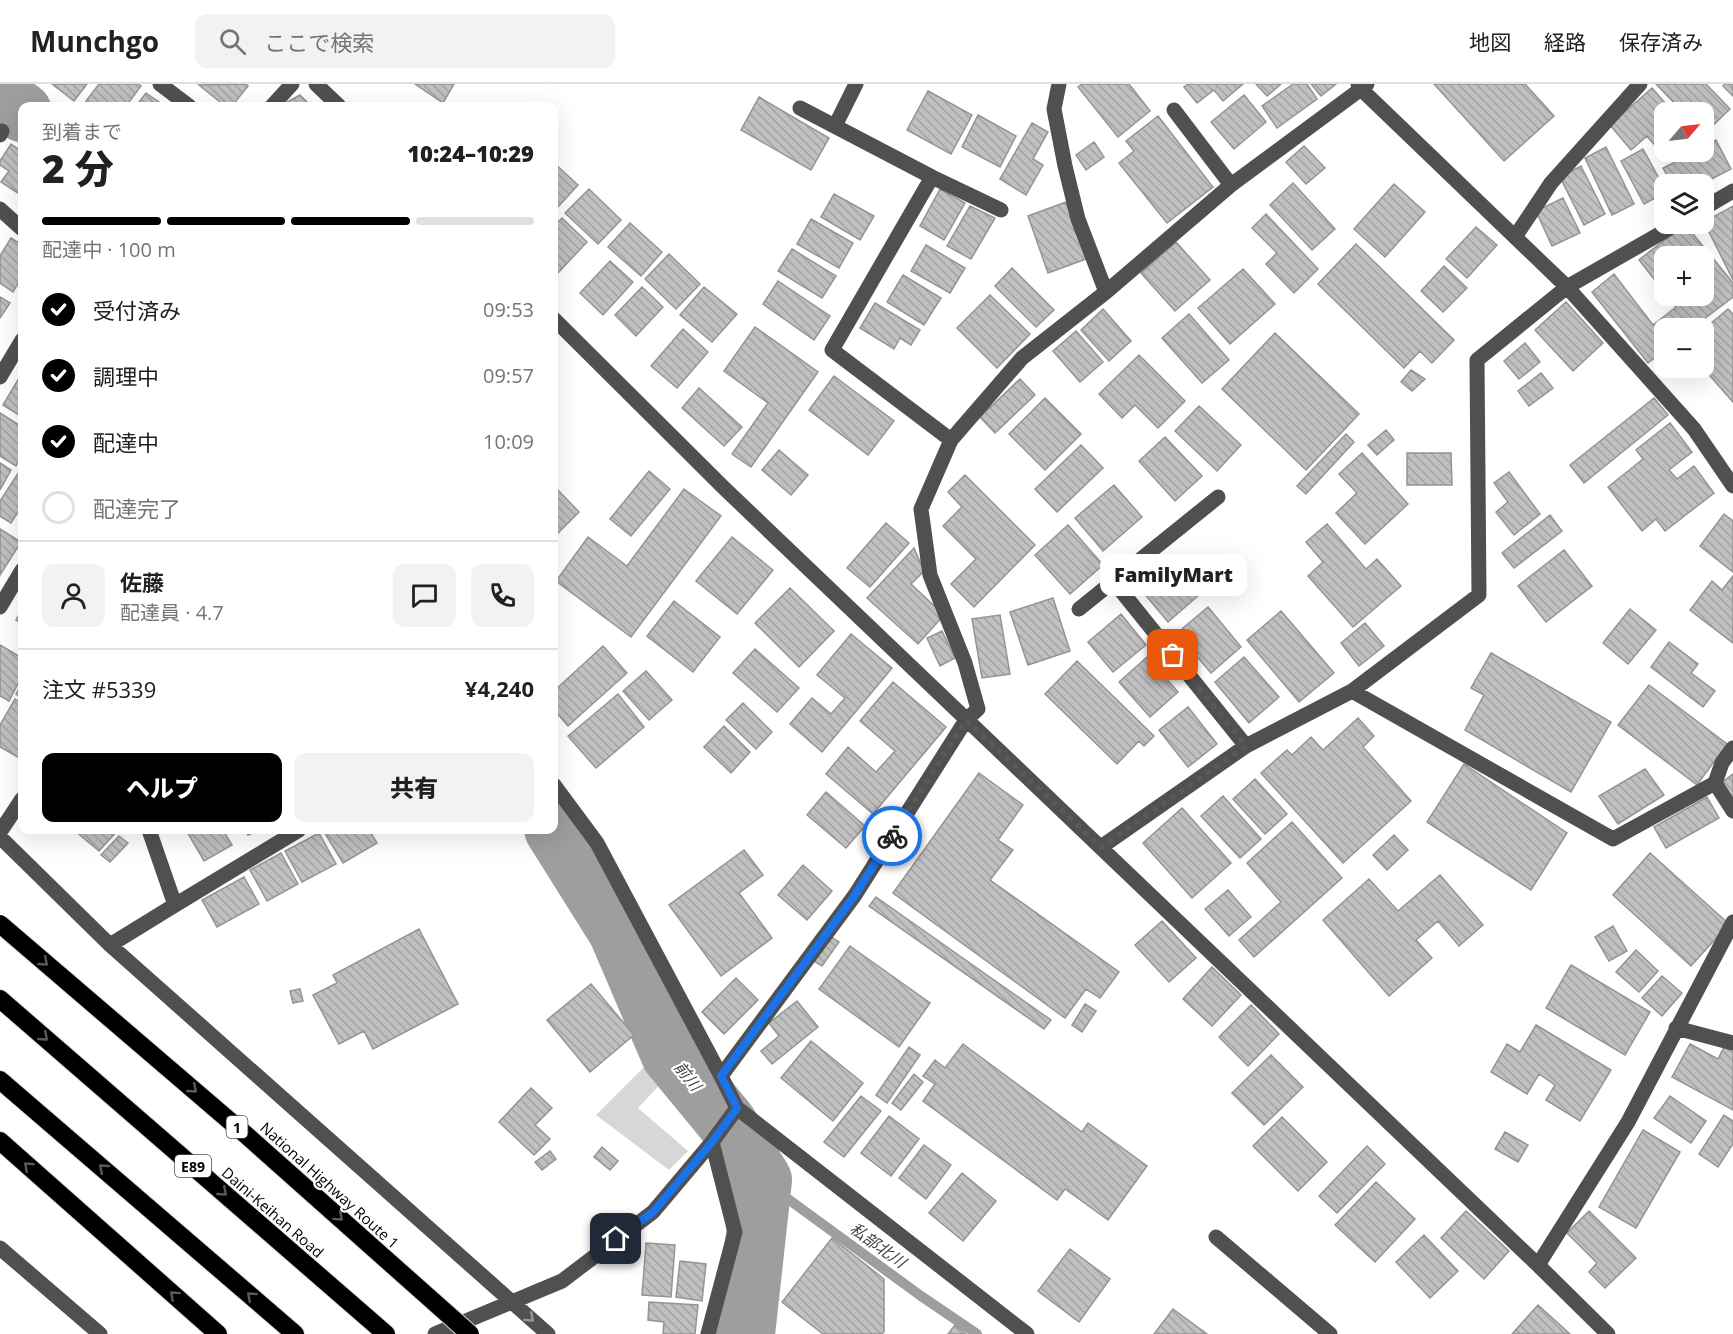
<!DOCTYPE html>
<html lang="ja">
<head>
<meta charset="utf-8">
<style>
	:root { --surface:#fff; --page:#f2f2f2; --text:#202124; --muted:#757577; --line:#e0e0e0; --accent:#000 }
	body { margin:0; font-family:"Open Sans","Noto Sans JP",sans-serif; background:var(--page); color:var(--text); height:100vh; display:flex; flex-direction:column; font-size:22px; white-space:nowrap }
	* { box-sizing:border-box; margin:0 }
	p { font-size:20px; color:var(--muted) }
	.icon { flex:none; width:33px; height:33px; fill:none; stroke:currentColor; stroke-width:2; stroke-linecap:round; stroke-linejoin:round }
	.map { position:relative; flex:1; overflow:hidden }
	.side { position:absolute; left:18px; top:18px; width:540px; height:732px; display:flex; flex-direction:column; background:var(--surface); border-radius:12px; box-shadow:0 6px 24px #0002 }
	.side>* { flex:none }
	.needle { width:39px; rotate:62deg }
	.fabs { position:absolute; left:1654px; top:18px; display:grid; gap:12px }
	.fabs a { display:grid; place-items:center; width:60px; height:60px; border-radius:12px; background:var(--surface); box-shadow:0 6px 24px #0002; font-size:30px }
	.pin { position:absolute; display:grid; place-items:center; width:51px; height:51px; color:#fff; margin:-26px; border-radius:12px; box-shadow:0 3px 9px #0006 }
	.courier { position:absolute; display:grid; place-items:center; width:60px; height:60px; margin:-30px; border:4px solid #1a73e8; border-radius:50%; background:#fff; color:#222; box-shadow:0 2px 8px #0007 }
	.bubble { position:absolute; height:42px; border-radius:12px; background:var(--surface); box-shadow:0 6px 24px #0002; font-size:20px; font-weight:800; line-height:42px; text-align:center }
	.summary em { font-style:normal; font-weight:800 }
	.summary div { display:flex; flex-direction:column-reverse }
	.summary { display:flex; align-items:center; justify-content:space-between; height:102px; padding:0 24px }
	h1 { font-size:39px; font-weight:800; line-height:45px }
	.bar { display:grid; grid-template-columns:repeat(4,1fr); gap:9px 6px; align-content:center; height:72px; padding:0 24px }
	.bar i { height:8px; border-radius:4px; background:var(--line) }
	.bar .active { background:var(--accent) }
	.bar p { grid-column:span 4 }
	.line { display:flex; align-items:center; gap:15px; padding:0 24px; border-top:2px solid var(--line) }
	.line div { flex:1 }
	.round { display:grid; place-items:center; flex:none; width:63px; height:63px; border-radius:12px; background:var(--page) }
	ol { padding:0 24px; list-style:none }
	li { display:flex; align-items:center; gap:18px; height:66px }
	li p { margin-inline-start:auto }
	li .icon { padding:6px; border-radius:50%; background:var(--accent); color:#fff; stroke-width:4 }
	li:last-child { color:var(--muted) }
	li i { width:33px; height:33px; border:3px solid var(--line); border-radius:50% }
	.button { display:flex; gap:12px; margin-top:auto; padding:12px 24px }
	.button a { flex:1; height:69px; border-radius:12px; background:var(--accent); color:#fff; font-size:24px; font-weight:800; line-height:69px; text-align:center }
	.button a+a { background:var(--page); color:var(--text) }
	header { display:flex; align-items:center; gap:36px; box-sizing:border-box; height:84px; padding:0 30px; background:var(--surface); border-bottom:2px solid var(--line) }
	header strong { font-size:28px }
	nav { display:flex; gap:33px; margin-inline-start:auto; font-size:21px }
	.search { width:420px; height:54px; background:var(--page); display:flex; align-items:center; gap:15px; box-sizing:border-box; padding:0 21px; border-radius:12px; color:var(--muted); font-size:22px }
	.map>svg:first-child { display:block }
	.green { fill:#d7d7d7 }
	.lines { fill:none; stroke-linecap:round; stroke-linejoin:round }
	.stream { stroke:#9e9e9e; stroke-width:10 }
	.river { stroke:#9e9e9e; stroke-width:60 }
	.building { fill:url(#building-back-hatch); stroke:#949494; stroke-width:1.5 }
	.highway-casing { stroke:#dbdbdb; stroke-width:20 }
	.minor { stroke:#505050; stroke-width:15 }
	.highway { stroke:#000; stroke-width:18 }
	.highway-bridge-casing { stroke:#dbdbdb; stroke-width:20; stroke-linecap:butt }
	.highway-bridge { stroke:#000; stroke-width:18 }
	.oneway { stroke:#595959 }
	.oneway2 { stroke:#969696 }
	.done { stroke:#595959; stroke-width:6; stroke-dasharray:0 10.8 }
	.route { stroke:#1a73e8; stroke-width:8 }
	.labels { text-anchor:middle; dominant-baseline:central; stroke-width:4.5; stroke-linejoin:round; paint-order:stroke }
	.shield { fill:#fff; stroke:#4c4c4c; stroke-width:1.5 }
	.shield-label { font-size:14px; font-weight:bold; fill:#000 }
	.street-label { font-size:15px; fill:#000; stroke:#fff }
	.water-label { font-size:16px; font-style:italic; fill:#3f3f3f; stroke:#fff }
</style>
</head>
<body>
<header>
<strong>Munchgo</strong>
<div class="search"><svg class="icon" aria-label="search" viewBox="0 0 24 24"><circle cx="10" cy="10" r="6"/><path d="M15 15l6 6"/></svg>ここで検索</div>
<nav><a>地図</a><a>経路</a><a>保存済み</a></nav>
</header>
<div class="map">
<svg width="1733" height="1250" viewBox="0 0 1733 1250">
	<defs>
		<pattern id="building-back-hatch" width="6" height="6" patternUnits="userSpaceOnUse" patternTransform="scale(1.5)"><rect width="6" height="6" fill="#c0c0c0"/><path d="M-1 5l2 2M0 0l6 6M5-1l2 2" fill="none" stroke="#a3a3a3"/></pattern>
	</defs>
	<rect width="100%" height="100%" fill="#fff"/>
	<path class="green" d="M653,974L668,992L638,1024L688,1067L669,1086L596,1031Z"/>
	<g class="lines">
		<path class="stream" d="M762,1096L921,1212L977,1250"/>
		<path class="river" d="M0,12L22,28
			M554,745L618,847L671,971L727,1039L762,1096L745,1250"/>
	</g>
	<path class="building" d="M52,0H87L74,17Z
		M99,0H138L141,2L126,22H93L86,17Z
		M246,0L248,2L232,22H225L199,1Z
		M415,0H454L443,19Z
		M1082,0H1129L1150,27L1118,53L1078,3Z
		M1188,0H1243L1223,17L1214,6L1197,19L1184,3Z
		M1256,0H1281L1267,12Z
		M1293,0H1307L1317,15L1277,44L1262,22Z
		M1311,0H1336L1321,12Z
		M1434,0H1525L1554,32L1504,77Z
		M1656,0H1706L1730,25L1704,50V28H1683Z
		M1725,0H1733V12L1723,2Z
		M1652,4L1673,28H1665V67L1662,70L1647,52L1631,66L1610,41Z
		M928,7L972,31L951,70L907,46Z
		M146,9L165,22H136Z
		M300,11L311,22H280Z
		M1244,11L1266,38L1234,65L1211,38Z
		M759,13L829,54L811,86L741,46Z
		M978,31L1016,52L1000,83L962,63Z
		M1158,32L1213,103L1167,139L1119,79L1134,67L1126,57Z
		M1032,39L1048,48L1033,75L1043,81L1026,111L1000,95Z
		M1716,56L1731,85L1702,100H1672L1663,84L1695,68H1704V63Z
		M1094,58L1104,73L1086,86L1076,71Z
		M11,60L22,68V108L21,111L1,98L9,87L0,81V77Z
		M1304,62L1325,84L1306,100L1286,78Z
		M1606,63L1634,120L1612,131L1585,74Z
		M1643,65L1665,105V109L1644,120L1621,77Z
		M554,79L578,101L557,124L554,121Z
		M1581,82L1605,130L1584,141L1560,93Z
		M1293,99L1335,145L1312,166L1270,121Z
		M1394,100L1425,128L1385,173L1354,145Z
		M589,105L621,136L598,160L565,129Z
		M940,105L965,119L944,156L920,142Z
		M834,110L874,132L860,156L821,133Z
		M1563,114L1580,149L1552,162L1536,127Z
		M1066,118L1086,175L1048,189L1028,132Z
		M970,122L995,134L971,175L947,162Z
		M1733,122V196L1704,138Z
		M1266,130L1318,185L1294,209L1266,180L1277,169L1252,144Z
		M562,134L587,158L554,193V142Z
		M811,135L853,159L839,184L797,160Z
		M630,139L662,168L641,192L608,163Z
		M1685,140L1733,199V213L1692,244H1665V266L1648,279L1592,208L1614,190L1653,241L1676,223L1667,212H1704V172H1665V209L1639,176Z
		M1476,143L1497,161L1467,194L1446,175Z
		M11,154L22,161V193L13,208L0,199V172Z
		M1176,158L1210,196L1175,227L1141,189Z
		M1356,160L1454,256L1432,279L1420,267L1404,284L1318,200Z
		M926,161L965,184L950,209L911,187Z
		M792,165L836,192L822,214L778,187Z
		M669,170L700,200L676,225L645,195Z
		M610,177L633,198L603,231L580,209Z
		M1444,182L1467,204L1443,228L1421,207Z
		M1012,184L1054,226L1036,243L995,202Z
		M1243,185L1275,220L1230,260L1198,224Z
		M903,191L941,214L924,241L887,218Z
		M778,197L830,232L814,256L763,220Z
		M642,203L663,223L636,252L615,231Z
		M704,203L737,230L712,258L680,231Z
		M990,211L1030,250L997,284L957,244Z
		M0,213L10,219L0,234Z
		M1566,218L1603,259L1573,287L1535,246Z
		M875,219L920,246L911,261L900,254L894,265L860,244Z
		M1103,225L1131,257L1109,277L1081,246Z
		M1728,225L1733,230V318L1703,284L1704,245Z
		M1189,230L1229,276L1202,299L1162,254Z
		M755,243L818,288L751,383L732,370L768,319L724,287Z
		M683,245L708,268L677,304L651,282Z
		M1076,247L1103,278L1080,298L1053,267Z
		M1275,249L1359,330L1306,386L1222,305Z
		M1525,259L1540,278L1519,295L1504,277Z
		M1139,271L1185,317L1158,344L1135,321L1122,334L1099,310Z
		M1411,286L1425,295L1412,307L1401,298Z
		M22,289V333L3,321Z
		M1541,289L1553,304L1529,322L1518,307Z
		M834,292L894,337L868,371L809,326Z
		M1020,295L1035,311L995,349L980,333Z
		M699,304L742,343L724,362L682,324Z
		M1045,314L1081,350L1045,386L1009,350Z
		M1654,314L1668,331L1584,399L1570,381Z
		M1199,322L1241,361L1217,387L1175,347Z
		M0,329L22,343V371L16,382L0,372Z
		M1670,339L1692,368L1669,386L1677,395L1694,382L1714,409L1665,447L1656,435L1642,447L1608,403L1643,375L1636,366Z
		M1386,346L1394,356L1377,371L1368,361Z
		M1346,350L1354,358L1306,410L1297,402Z
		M1165,353L1202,392L1175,417L1139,377Z
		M1081,361L1103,384L1057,428L1035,405Z
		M779,366L808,391L791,411L762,386Z
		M1362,369L1408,420L1365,460L1336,429L1357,409L1339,390Z
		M1407,369H1451L1452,401H1407Z
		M0,379L11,386L0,406Z
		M649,387L670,405L631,452L610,435Z
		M19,388L22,391V422L11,439L0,432V417Z
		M1509,388L1540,430L1514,451L1496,428L1508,418L1494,399Z
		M965,391L1035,461L974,523L951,500L976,475L943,442L962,423L948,408Z
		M1114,401L1142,433L1103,467L1075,434Z
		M554,402L579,428L554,453Z
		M684,405L721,432L631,553L556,497L588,453L627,482Z
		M1724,430L1733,437V488L1700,462Z
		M1550,431L1562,447L1514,484L1502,469Z
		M886,439L909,459L870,503L847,484Z
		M1327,440L1366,485L1377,475L1401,502L1353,543L1308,492L1323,478L1306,458Z
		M1068,441L1103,481L1070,510L1035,471Z
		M0,445L21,458L0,491Z
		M732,453L773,486L737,530L696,497Z
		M914,464L924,487L911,500L944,531L918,560L867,514Z
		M1564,466L1592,502L1546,538L1518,502Z
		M1174,481L1199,511L1168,538L1143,508Z
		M1733,492V559L1690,526L1712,497L1722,506Z
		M790,504L834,547L799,583L755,539Z
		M1053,514L1070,567L1028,581L1010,528Z
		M674,517L720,553L693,588L647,552Z
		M1208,523L1241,563L1211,589L1177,549Z
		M22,525V540L16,536Z
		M1630,525L1656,546L1628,580L1603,559Z
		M1281,527L1334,589L1299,618L1247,556Z
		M1121,530L1146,561L1113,588L1088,558Z
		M1000,531L1010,590L982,594L972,535Z
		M1365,539L1384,562L1359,582L1341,559Z
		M942,547L955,574L940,582L927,554Z
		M851,550L892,584L822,668L790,640L812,614L831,630L845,614L817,591Z
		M1669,558L1698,580L1691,589L1715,607L1703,623L1651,583Z
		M0,561L22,574V592L9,617L0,612Z
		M603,562L627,589L568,642L554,626V607Z
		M755,565L799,604L777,628L733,589Z
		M1491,569L1611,638L1571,708L1465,646L1484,611L1471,604Z
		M1147,573L1178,608L1150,633L1119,598Z
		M1244,573L1279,613L1249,639L1215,598Z
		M1077,577L1154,652L1144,662L1139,657L1117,680L1045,610Z
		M646,587L672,616L649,636L623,607Z
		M893,598L946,643L873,730L826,690L848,663L876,688L895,667L860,637Z
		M22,599V614L16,610Z
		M1649,601L1727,660L1697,701L1618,641Z
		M618,610L644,643L596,684L568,652Z
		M15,615L22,620V672L21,675L0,663V641Z
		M743,619L772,648L756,665L726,636Z
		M1188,623L1217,660L1188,683L1159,646Z
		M1358,634L1374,652L1363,663L1411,717L1343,779L1261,689L1287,666L1292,671L1311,653L1323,666Z
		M724,642L750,668L731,689L704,663Z
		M1464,680L1567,749L1531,806L1427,738Z
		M1645,685L1664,711L1618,740L1599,712Z
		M979,689L1023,721L998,756L1013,766L990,796L1119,888L1100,914L1086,905L1065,934L893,809Z
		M1733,690V718L1720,700Z
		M1255,695L1287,730L1265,750L1233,715Z
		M826,708L865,742L846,764L807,731Z
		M1223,712L1261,755L1240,774L1201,732Z
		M1707,713L1719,734L1666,764L1654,743Z
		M1182,724L1231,779L1192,814L1143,759Z
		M1292,738L1342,794L1254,873L1239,856L1281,818L1247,779Z
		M74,746H118L99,767Z
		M186,746H223L232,761L204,777Z
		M245,746H260L248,751Z
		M323,746H369L377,759L343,779Z
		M319,749L336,780L302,798L285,767Z
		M1394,751L1408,766L1387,786L1373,771Z
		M119,752L128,759L110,778L101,771Z
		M744,766L763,791L739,809L772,854L721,892L669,821Z
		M281,769L298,800L267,817L250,786Z
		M1650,769L1729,840L1691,882L1613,811Z
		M803,781L832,807L807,836L778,811Z
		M1440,791L1483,841L1459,862L1438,837L1416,856L1432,874L1389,912L1323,836L1369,795L1398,827Z
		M244,793L259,820L217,843L202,816Z
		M1228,806L1251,833L1229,852L1205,825Z
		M876,813L1051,936L1044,945L869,822Z
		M1162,837L1196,874L1169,898L1135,861Z
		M1613,842L1627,867L1609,877L1595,853Z
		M419,845L458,920L373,965L364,947L339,960L313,911L337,899L333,891Z
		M831,853L839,858L822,882L814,877Z
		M850,862L930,919L899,963L819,905Z
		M1636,866L1658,887L1639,908L1616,888Z
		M1571,881L1650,928L1625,971L1546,924Z
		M1212,883L1241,911L1212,942L1183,915Z
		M1662,892L1682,909L1662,932L1642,914Z
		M736,894L758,916L724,950L702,928Z
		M591,900L634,951L590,988L547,936Z
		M300,905L303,917L293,919L290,907Z
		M797,917L818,943L772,980L761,967L779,952L769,939Z
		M1085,920L1096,927L1082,948L1072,941Z
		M1251,921L1279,950L1248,982L1219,953Z
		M1536,941L1611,986L1580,1037L1546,1016L1555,1001L1539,990L1527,1010L1491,988L1507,960L1520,968Z
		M811,957L863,999L833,1037L781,994Z
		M963,960L1082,1048L1088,1039L1147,1082L1108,1136L1065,1105L1057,1116L923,1017L935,1000L923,992L935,976L945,984Z
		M1690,960L1718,975L1724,963L1733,968V1026L1672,993Z
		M909,963L920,971L887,1019L876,1011Z
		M1271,971L1303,1003L1264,1041L1232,1009Z
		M914,990L923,998L901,1026L892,1019Z
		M531,1004L552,1024L535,1041L550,1055L534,1071L499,1038Z
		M861,1012L881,1027L844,1073L824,1058Z
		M1670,1012L1706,1037L1691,1059L1654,1034Z
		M1724,1031L1733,1037V1060L1718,1083L1699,1070Z
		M889,1032L919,1055L891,1092L861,1069Z
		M1282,1033L1327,1078L1298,1107L1253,1062Z
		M1643,1046L1680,1068L1636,1144L1599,1123Z
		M1505,1048L1528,1061L1518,1078L1495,1065Z
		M924,1061L951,1081L926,1115L899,1094Z
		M1367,1062L1385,1080L1337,1129L1319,1112Z
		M602,1063L618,1077L610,1086L594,1073Z
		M550,1067L556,1075L542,1086L535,1078Z
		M962,1089L996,1117L963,1157L929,1129Z
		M1376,1098L1415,1135L1375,1178L1335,1141Z
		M1466,1127L1509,1167L1484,1195L1441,1154Z
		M1589,1127L1636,1174L1605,1204L1589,1188L1597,1179L1567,1149Z
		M1424,1151L1458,1187L1430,1214L1396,1178Z
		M832,1154L884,1195V1248L882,1250H823L782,1218Z
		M646,1159L675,1161L671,1213L642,1211Z
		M1070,1165L1110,1195L1079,1238L1038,1207Z
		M680,1177L706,1180L702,1217L676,1213Z
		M649,1218L698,1221L695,1250H663L664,1238L648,1236Z
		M1538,1221L1570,1250H1512Z
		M1173,1225L1207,1250H1154Z
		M955,1241L966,1250H948Z"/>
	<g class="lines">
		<defs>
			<path id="highway" d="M0,915L386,1250
				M0,996L295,1250
				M0,1057L218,1250"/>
		</defs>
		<use href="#highway" class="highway-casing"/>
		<path class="minor" d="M160,0L189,22
			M316,0L339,22
			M1059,0L1054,25L1065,82L1078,135L1106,208
			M272,22L292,0
			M800,24L932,93L832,266L951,356
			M1174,26L1231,101
			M835,42L856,0
			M0,51L2,47
			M932,93L1001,126
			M1704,124L1733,107
			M0,125L22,145
			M1677,140L1567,203L1694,345L1733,402
			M1515,153L1551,99L1640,0
			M554,235L724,404L1538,1181L1608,1250
			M0,293L22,256
			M1114,498L1246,662
			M0,523L22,486
			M1079,525L1218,413
			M1352,607L1613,755L1715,699L1722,679L1733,664
			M1715,699L1733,727
			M554,701L597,759L721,992
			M0,748L22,715
			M0,753L110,861L548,1250
			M1101,763L1246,662L1352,607L1479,511L1477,276L1567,203L1361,5L1367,0
			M175,821L299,746
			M110,861L175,821L149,746
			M1676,944L1733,959
			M1216,1153L1330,1250
			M0,1164L100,1250
			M1538,1181L1628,1038L1733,838
			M435,1250L562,1197L653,1128L712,1058L737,1024
			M708,1250L735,1148L712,1058
			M1027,1250L737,1024L721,992L855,811L966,636L978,625L965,579L930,491L921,425L951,356L1022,274L1106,208L1231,101L1361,5L1358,0"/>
		<use href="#highway" class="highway"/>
		<defs>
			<path id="highway-bridge" d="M0,840L245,1050L470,1250"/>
		</defs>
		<use href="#highway-bridge" class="highway-bridge-casing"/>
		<use href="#highway-bridge" class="highway-bridge"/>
	</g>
	<defs><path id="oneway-chevron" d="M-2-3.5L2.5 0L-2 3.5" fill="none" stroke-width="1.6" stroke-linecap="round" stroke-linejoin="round" transform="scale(1.5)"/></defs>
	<g class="oneway">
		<use href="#oneway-chevron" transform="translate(44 878) rotate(41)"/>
		<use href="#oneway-chevron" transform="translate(44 953) rotate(41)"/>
		<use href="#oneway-chevron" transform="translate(193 1005) rotate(41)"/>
		<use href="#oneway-chevron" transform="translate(28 1082) rotate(-138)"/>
		<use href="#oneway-chevron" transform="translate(103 1084) rotate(-139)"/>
		<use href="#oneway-chevron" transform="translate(223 1108) rotate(41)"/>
		<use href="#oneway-chevron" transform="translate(339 1133) rotate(42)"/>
		<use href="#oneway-chevron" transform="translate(174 1211) rotate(-138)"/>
		<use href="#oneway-chevron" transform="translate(251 1212) rotate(-139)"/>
	</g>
	<use class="oneway2" href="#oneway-chevron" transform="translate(530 1234) rotate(41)"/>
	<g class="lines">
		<path class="done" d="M892,752L966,636L1101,763L1246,662L1173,571"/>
		<path class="route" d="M616,1155L653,1128L712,1058L737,1024L721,992L855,811L892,752"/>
	</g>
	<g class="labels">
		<g class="shield">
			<rect x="226.5" y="1032" width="21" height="22" rx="4.5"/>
			<rect x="175" y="1071" width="36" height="22" rx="4.5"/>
		</g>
		<g class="shield-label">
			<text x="237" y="1043">1</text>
			<text x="193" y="1082">E89</text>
		</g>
		<g class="street-label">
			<text transform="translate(330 1101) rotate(42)">National Highway Route 1</text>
			<text transform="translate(273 1128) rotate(41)">Daini-Keihan Road</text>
		</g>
		<g class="water-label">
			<text transform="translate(688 992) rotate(51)">前川</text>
			<text transform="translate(878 1161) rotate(36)">私部北川</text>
		</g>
	</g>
</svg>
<div class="fabs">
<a><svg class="needle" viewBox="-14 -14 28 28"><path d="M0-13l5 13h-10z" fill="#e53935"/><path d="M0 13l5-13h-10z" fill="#757577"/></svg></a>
<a><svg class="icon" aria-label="layers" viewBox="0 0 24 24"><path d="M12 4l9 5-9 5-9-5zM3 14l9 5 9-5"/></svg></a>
<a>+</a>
<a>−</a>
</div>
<div class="pin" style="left:1173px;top:571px;background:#ea580c"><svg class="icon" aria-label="bag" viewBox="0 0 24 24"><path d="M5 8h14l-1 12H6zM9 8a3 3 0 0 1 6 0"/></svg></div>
<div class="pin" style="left:616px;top:1155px;background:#1f2937"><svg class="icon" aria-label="home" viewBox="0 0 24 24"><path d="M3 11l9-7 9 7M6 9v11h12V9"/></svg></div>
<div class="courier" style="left:892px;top:752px"><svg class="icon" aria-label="bike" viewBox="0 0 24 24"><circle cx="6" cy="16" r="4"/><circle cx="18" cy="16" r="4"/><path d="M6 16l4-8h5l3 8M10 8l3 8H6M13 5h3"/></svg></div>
<div class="bubble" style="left:1100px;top:470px;width:147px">FamilyMart</div>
<section class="side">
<div class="summary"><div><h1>2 分</h1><p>到着まで</p></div><em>10:24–10:29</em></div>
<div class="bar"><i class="active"></i><i class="active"></i><i class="active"></i><i></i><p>配達中 · 100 m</p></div>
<ol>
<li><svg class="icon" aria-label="check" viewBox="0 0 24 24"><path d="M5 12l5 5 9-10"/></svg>受付済み<p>09:53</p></li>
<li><svg class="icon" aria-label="check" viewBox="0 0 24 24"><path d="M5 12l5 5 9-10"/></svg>調理中<p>09:57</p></li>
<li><svg class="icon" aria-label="check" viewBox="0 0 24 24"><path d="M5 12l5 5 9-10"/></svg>配達中<p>10:09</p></li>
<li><i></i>配達完了</li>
</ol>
<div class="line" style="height:108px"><a class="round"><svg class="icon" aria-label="person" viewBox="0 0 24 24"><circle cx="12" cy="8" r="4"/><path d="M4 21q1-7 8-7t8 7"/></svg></a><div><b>佐藤</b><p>配達員 · 4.7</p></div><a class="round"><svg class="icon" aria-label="chat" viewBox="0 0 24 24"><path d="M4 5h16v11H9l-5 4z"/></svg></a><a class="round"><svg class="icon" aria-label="phone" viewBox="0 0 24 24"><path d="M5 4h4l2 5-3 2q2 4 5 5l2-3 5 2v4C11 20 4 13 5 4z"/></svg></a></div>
<div class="line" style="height:78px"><div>注文 #5339</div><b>¥4,240</b></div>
<div class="button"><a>ヘルプ</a><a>共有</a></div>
</section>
</div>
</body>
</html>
